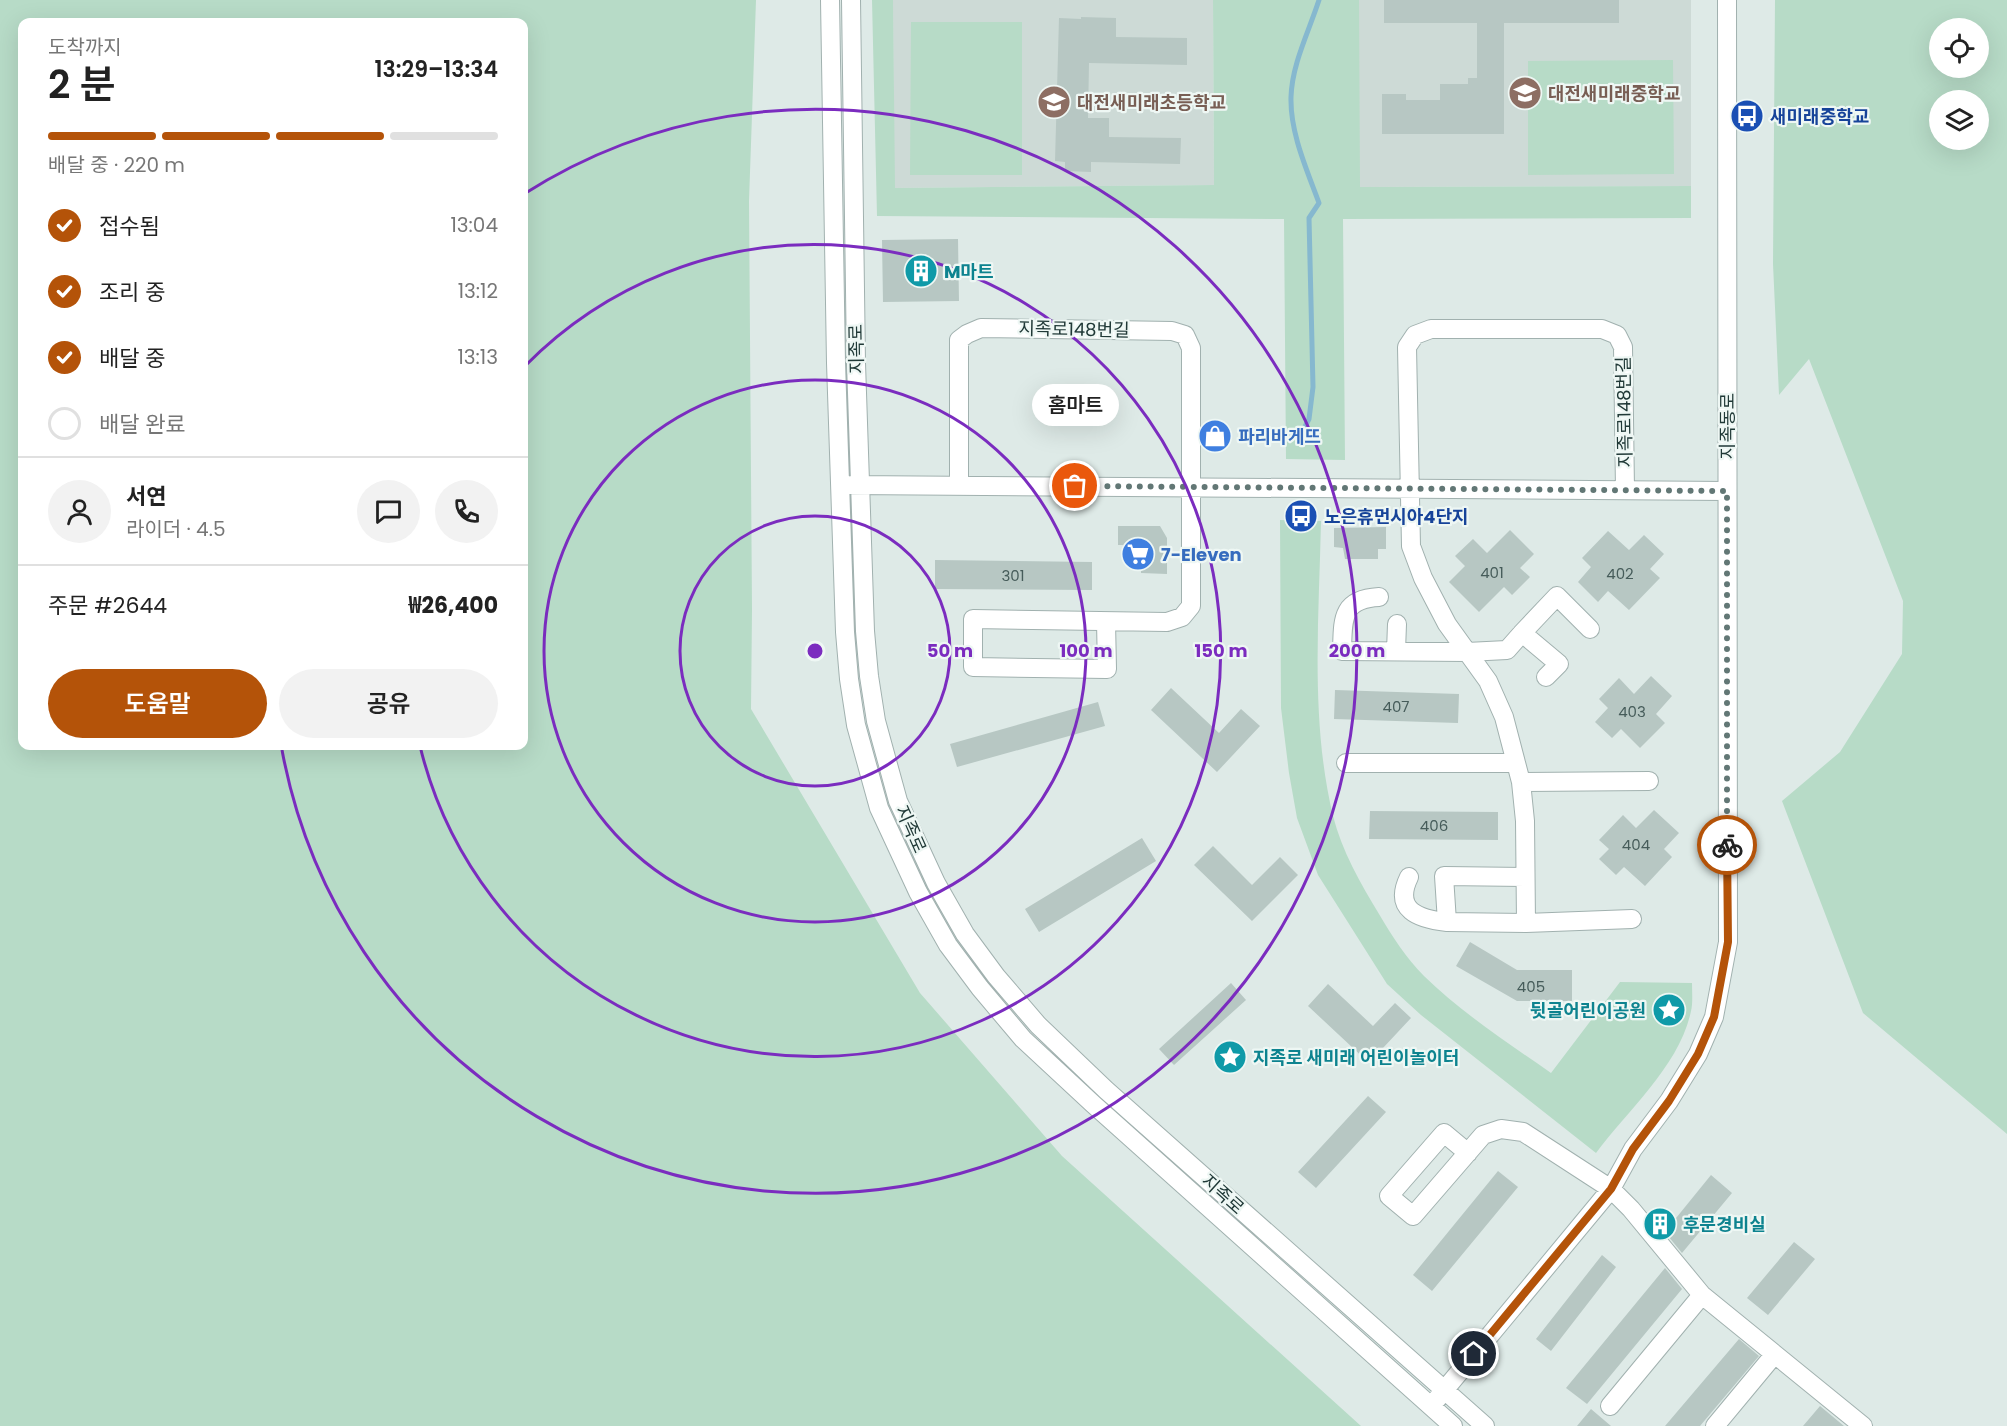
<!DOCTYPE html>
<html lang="ko">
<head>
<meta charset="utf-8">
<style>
	:root { --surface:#fff; --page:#f2f2f2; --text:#222; --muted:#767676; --line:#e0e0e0; --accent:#b45309 }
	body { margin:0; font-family:Poppins,"Noto Sans KR",sans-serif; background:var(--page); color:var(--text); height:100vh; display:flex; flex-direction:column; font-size:22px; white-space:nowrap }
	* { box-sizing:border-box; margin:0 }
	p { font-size:20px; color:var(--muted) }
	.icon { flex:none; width:33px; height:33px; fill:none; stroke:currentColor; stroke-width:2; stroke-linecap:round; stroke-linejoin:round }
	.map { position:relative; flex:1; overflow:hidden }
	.side { position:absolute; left:18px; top:18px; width:510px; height:732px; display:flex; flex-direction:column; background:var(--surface); border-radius:12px; box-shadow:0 6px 24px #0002 }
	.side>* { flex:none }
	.controls { position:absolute; left:1929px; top:18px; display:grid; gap:12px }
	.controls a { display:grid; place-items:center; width:60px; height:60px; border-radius:50%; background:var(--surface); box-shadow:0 6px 24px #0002; font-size:30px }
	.pin { position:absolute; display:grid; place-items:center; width:51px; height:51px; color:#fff; margin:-26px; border:3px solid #fff; border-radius:50%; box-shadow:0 2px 6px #0007 }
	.courier { position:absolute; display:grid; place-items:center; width:60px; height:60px; margin:-30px; border:4px solid #b45309; border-radius:50%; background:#fff; color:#222; box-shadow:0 2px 8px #0007 }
	.bubble { position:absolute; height:42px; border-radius:21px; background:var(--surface); box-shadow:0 6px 24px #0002; font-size:20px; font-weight:600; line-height:42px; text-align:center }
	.headline em { font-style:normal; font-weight:600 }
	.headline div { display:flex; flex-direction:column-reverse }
	.headline { display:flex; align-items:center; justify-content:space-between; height:102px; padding:0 30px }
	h1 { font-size:39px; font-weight:600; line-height:45px }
	.bar { display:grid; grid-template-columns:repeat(4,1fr); gap:9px 6px; align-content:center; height:72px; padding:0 30px }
	.bar i { height:8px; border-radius:4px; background:var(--line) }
	.bar .current { background:var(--accent) }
	.bar p { grid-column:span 4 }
	.line { display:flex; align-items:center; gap:15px; padding:0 30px; border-top:2px solid var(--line) }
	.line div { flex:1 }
	.round { display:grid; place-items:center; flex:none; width:63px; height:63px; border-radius:32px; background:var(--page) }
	ol { padding:0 30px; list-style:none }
	li { display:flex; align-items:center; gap:18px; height:66px }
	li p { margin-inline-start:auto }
	li .icon { padding:6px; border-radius:50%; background:var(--accent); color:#fff; stroke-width:4 }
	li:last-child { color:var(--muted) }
	li i { width:33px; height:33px; border:3px solid var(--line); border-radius:50% }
	.cta { display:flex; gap:12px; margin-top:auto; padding:12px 30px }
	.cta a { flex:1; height:69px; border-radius:36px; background:var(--accent); color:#fff; font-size:24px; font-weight:600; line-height:69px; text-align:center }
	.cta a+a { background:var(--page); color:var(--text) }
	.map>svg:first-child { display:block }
	.built { fill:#cddad6 }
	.green { fill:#b7dbc7; fill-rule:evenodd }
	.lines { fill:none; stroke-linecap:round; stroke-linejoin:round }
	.stream { stroke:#86b8cf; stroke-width:5 }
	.building { fill:#b7c7c3 }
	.minor-casing { stroke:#a1b1af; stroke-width:20 }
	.minor { stroke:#fff; stroke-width:18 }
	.done { stroke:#627775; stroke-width:6; stroke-dasharray:0 10.8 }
	.route { stroke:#b45309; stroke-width:8 }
	.ring { fill:none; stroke:#7b2cbf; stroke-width:3 }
	.labels { text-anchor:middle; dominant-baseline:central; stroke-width:4.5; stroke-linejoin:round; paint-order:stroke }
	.number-label { font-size:15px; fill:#465c5a }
	.education-label { font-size:18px; font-weight:bold; fill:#785e54; stroke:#eef7f4; text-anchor:start }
	.transit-label { font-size:18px; font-weight:bold; fill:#164399; stroke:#eef7f4; text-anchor:start }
	.culture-label { font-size:18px; font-weight:bold; fill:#0d838f; stroke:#eef7f4; text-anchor:start }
	.street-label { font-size:18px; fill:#203937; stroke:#eef7f4 }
	.shop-label { font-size:18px; font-weight:bold; fill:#366cbe; stroke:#eef7f4; text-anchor:start }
	.centre { fill:#7b2cbf; stroke:#eef7f4; stroke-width:3 }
	.ring-label { font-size:18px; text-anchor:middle; font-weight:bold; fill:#7b2cbf; stroke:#eef7f4; stroke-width:4.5; stroke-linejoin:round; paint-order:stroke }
</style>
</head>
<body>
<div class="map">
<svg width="2007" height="1426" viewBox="0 0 2007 1426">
	<rect width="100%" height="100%" fill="#deeae7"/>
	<path class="built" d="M893,0H1213L1214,185L894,188Z
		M1359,0H1691V186L1359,187Z"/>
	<path class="green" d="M0,0H756L749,201L752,610L751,709L920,993L1062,1156L1361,1426H0ZM22,22H524V746H22Z
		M872,0H893L895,188L1214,185L1213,0H1359L1360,187L1691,186V218L1343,219L1345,460L1286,459L1284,219L877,216Z
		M1775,0H2007V1134L1863,1013L1782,801L1840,752L1902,654L1903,601L1809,359L1779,395L1773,264ZM1940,28H1978V68H1940ZM1940,100H1978V140H1940Z
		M911,22H1022V175H910Z
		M1673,60L1674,174L1528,175V61Z
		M1280,520L1321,521C1319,619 1310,720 1333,816C1342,851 1360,883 1379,914C1392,936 1406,958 1424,976C1462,1013 1508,1043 1551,1073L1620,982L1692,983C1692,992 1693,1003 1691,1011C1680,1065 1628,1110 1596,1153L1421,1015L1387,984L1318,875L1297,818L1289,773L1281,708Z"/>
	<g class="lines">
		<path class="stream" d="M1300,436L1309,419L1313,387L1309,218L1319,203C1307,170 1290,133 1291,97C1292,64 1309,31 1319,0"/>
	</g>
	<path class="building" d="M1384,0H1619V23H1504V134H1382V94H1406V100H1440V84H1468V78H1477V23H1384Z
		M1081,17L1116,18V37L1187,38V65L1089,63L1088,118H1109V137L1181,138L1180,164L1091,162V172L1065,171V162L1055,161L1059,18L1081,19Z
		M958,239L959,301L883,302L882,240Z
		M1118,526H1160L1167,538V574L1141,573V561L1122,560L1123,545H1118Z
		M1386,527V549H1378V559H1345L1343,548L1334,547V528Z
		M1510,530L1534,554L1520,568L1530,577L1512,595L1504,587L1479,612L1449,582L1465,566L1455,556L1473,539L1487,553Z
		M1608,531L1629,550L1644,535L1664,554L1650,569L1660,578L1629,610L1608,591L1598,602L1578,582L1591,567L1582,558Z
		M935,560L1092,562V590L935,589Z
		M1651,676L1672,696L1656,714L1665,723L1640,748L1621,729L1612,738L1595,722L1608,708L1599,699L1619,678L1634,694Z
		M1171,688L1219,733L1241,709L1260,726L1217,772L1151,710Z
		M1335,690L1459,694L1458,723L1334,719Z
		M1098,702L1105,726L957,767L950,744Z
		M1654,810L1679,833L1664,849L1672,857L1645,886L1624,867L1616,875L1599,859L1609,849L1599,840L1623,815L1636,828Z
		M1370,811L1498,812V840L1369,839Z
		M1142,838L1156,861L1039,932L1025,909Z
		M1213,846L1252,885L1280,857L1298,875L1252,921L1194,865Z
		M1470,942L1517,970H1572V1001H1517L1456,966Z
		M1231,983L1246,1000L1174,1065L1159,1049Z
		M1328,984L1373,1026L1395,1003L1411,1018L1369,1063L1308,1006Z
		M1368,1096L1386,1112L1316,1188L1298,1172Z
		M1498,1171L1518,1187L1432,1291L1413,1275Z
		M1711,1175L1732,1193L1682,1253L1655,1220L1660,1213L1672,1223Z
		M1794,1242L1815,1259L1768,1315L1747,1298Z
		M1602,1255L1616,1267L1551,1351L1536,1339Z
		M1665,1268L1682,1289L1587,1404L1566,1388Z
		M1739,1339L1759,1356L1743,1375L1700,1426H1665Z
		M1820,1406L1844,1426H1803Z
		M1591,1409L1611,1426H1577Z"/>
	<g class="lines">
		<defs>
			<path id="minor" d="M830,0L836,363L845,632L849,679L856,725L879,808L918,892L948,945L980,988L1023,1039L1093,1104L1453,1426
				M851,0L856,363L865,631L869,676L876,721L898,801L936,883L965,934L996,976L1038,1025L1106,1090L1485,1426
				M851,485L1727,491
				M959,486V340L967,334L981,328L1172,331L1185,335L1191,348V606L1182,617L1167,622L973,619V667L1107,669L1106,622
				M1379,597C1341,599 1343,619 1342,651L1467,652L1507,650L1522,633
				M1396,651L1397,624
				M1546,677L1559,664L1522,633L1557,596L1590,629
				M1346,763H1516
				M1521,782L1649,781
				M1409,877C1393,910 1418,919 1447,922
				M1525,877L1444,876L1447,922L1526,923L1632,919
				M1526,923L1525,821L1521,782L1504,717L1488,681L1447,624L1423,578L1411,546L1407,347L1415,335L1431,329H1602L1617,335L1623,347L1625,490
				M1468,1153L1444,1133L1389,1196L1413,1216L1483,1135L1501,1129L1523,1132L1611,1189L1631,1209L1702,1295L1863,1426
				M1437,1399L1611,1189L1633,1149L1669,1101L1698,1054L1714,1017L1728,942L1727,0
				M1610,1406L1702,1295
				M1715,1426L1774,1355"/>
		</defs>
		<use href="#minor" class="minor-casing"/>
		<use href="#minor" class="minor"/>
	</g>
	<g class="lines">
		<path class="done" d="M1075,486L1727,491V845"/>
		<path class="route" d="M1474,1354L1611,1189L1633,1149L1669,1101L1698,1054L1714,1017L1728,942L1727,845"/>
	</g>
	<g class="ring">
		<circle cx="815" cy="651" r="135"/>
		<circle cx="815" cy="651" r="271"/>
		<path d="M525 366A406 406 0 1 1 420 746"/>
		<path d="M524 194A542 542 0 1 1 282 750"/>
	</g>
	<defs>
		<symbol id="school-disc" viewBox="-11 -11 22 22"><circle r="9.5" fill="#8d6e63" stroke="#eef7f4"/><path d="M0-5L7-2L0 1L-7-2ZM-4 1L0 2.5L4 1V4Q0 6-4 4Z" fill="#fff"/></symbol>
		<symbol id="bus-disc" viewBox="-11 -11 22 22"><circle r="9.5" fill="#1a4fb4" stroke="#eef7f4"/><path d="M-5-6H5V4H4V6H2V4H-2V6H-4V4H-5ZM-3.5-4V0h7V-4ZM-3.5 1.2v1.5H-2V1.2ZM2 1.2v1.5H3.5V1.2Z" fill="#fff"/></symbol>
		<symbol id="building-disc" viewBox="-11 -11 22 22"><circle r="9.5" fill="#0f9aa8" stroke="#eef7f4"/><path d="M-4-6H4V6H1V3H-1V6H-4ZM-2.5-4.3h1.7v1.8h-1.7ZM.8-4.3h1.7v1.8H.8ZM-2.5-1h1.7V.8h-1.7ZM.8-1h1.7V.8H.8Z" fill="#fff"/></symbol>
		<symbol id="shop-disc" viewBox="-11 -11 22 22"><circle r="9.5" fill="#3f7fe0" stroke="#eef7f4"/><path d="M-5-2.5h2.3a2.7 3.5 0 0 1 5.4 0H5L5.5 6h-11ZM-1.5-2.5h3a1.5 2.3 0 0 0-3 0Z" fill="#fff"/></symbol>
		<symbol id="supermarket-disc" viewBox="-11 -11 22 22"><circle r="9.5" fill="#3f7fe0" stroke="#eef7f4"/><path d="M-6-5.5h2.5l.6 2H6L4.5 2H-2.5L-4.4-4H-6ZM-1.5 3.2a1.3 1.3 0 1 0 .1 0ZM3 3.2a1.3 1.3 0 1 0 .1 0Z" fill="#fff"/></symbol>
		<symbol id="sight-disc" viewBox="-11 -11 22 22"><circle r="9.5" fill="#0f9aa8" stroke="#eef7f4"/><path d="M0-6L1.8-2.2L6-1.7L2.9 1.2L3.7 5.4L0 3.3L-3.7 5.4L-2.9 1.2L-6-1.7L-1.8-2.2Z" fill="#fff"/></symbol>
	</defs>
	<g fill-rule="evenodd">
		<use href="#school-disc" x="1506" y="74" width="38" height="38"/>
		<use href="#school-disc" x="1035" y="83" width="38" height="38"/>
		<use href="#bus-disc" x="1728" y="97" width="38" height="38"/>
		<use href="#building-disc" x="902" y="252" width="38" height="38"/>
		<use href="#shop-disc" x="1196" y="417" width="38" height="38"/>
		<use href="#bus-disc" x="1282" y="497" width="38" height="38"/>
		<use href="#supermarket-disc" x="1119" y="535" width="38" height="38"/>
		<use href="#sight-disc" x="1650" y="991" width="38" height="38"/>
		<use href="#sight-disc" x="1211" y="1038" width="38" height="38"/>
		<use href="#building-disc" x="1641" y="1205" width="38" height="38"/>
	</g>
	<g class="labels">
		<g class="number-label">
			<text x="1492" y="572">401</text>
			<text x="1620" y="573">402</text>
			<text x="1013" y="575">301</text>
			<text x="1396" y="706">407</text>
			<text x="1632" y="711">403</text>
			<text x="1434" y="825">406</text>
			<text x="1636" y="844">404</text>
			<text x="1531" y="986">405</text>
		</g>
		<g class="education-label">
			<text x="1548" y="93">대전새미래중학교</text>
			<text x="1077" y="102">대전새미래초등학교</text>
		</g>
		<g class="transit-label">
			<text x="1770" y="116">새미래중학교</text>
			<text x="1324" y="516">노은휴먼시아4단지</text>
		</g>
		<g class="culture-label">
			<text x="944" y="271">M마트</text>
			<text x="1646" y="1010" text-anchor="end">뒷골어린이공원</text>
			<text x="1253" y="1057">지족로 새미래 어린이놀이터</text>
			<text x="1683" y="1224">후문경비실</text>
		</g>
		<g class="street-label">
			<text transform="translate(1074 329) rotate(1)">지족로148번길</text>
			<text transform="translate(856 349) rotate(-91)">지족로</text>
			<text transform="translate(1624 412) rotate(-91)">지족로148번길</text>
			<text transform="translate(1727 426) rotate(-90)">지족동로</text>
			<text transform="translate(911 829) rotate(66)">지족로</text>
			<text transform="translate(1223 1194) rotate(42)">지족로</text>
		</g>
		<g class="shop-label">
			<text x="1238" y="436">파리바게뜨</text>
			<text x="1161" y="554">7-Eleven</text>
		</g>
	</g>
	<circle cx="815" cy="651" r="9" class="centre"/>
	<g class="ring-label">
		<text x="950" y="657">50 m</text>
		<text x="1086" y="657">100 m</text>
		<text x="1221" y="657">150 m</text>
		<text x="1357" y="657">200 m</text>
	</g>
</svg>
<div class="controls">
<a><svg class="icon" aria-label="locate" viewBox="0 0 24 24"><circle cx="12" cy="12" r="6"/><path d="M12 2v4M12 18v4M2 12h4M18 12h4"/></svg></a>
<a><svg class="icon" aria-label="layers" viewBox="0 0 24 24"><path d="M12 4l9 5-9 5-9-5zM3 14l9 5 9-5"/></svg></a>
</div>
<div class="pin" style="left:1075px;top:486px;background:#ea580c"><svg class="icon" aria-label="bag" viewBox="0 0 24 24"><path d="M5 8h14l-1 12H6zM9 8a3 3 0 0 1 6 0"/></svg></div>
<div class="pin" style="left:1474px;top:1354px;background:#1f2937"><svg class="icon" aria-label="home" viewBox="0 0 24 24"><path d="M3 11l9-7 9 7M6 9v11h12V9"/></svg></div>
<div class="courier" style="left:1727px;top:845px"><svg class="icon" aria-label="bike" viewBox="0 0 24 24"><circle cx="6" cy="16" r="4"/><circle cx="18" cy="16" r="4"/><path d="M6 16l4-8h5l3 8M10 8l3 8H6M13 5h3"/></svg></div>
<div class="bubble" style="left:1032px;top:384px;width:87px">홈마트</div>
<section class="side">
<div class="headline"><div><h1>2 분</h1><p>도착까지</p></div><em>13:29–13:34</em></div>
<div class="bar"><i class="current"></i><i class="current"></i><i class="current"></i><i></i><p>배달 중 · 220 m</p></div>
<ol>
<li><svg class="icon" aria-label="check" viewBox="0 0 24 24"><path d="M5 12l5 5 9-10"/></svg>접수됨<p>13:04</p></li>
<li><svg class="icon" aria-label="check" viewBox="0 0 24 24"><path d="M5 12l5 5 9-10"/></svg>조리 중<p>13:12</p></li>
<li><svg class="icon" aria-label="check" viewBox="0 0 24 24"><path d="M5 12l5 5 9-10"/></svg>배달 중<p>13:13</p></li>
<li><i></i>배달 완료</li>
</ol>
<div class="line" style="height:108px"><a class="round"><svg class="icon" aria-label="person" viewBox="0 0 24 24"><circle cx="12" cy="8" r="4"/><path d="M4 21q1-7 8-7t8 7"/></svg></a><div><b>서연</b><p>라이더 · 4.5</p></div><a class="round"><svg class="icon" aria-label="chat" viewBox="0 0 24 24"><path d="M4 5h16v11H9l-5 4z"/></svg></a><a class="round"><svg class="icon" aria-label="phone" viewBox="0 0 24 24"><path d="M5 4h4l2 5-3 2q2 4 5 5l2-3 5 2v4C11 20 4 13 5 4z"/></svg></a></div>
<div class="line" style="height:78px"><div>주문 #2644</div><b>₩26,400</b></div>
<div class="cta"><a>도움말</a><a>공유</a></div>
</section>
</div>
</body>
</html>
